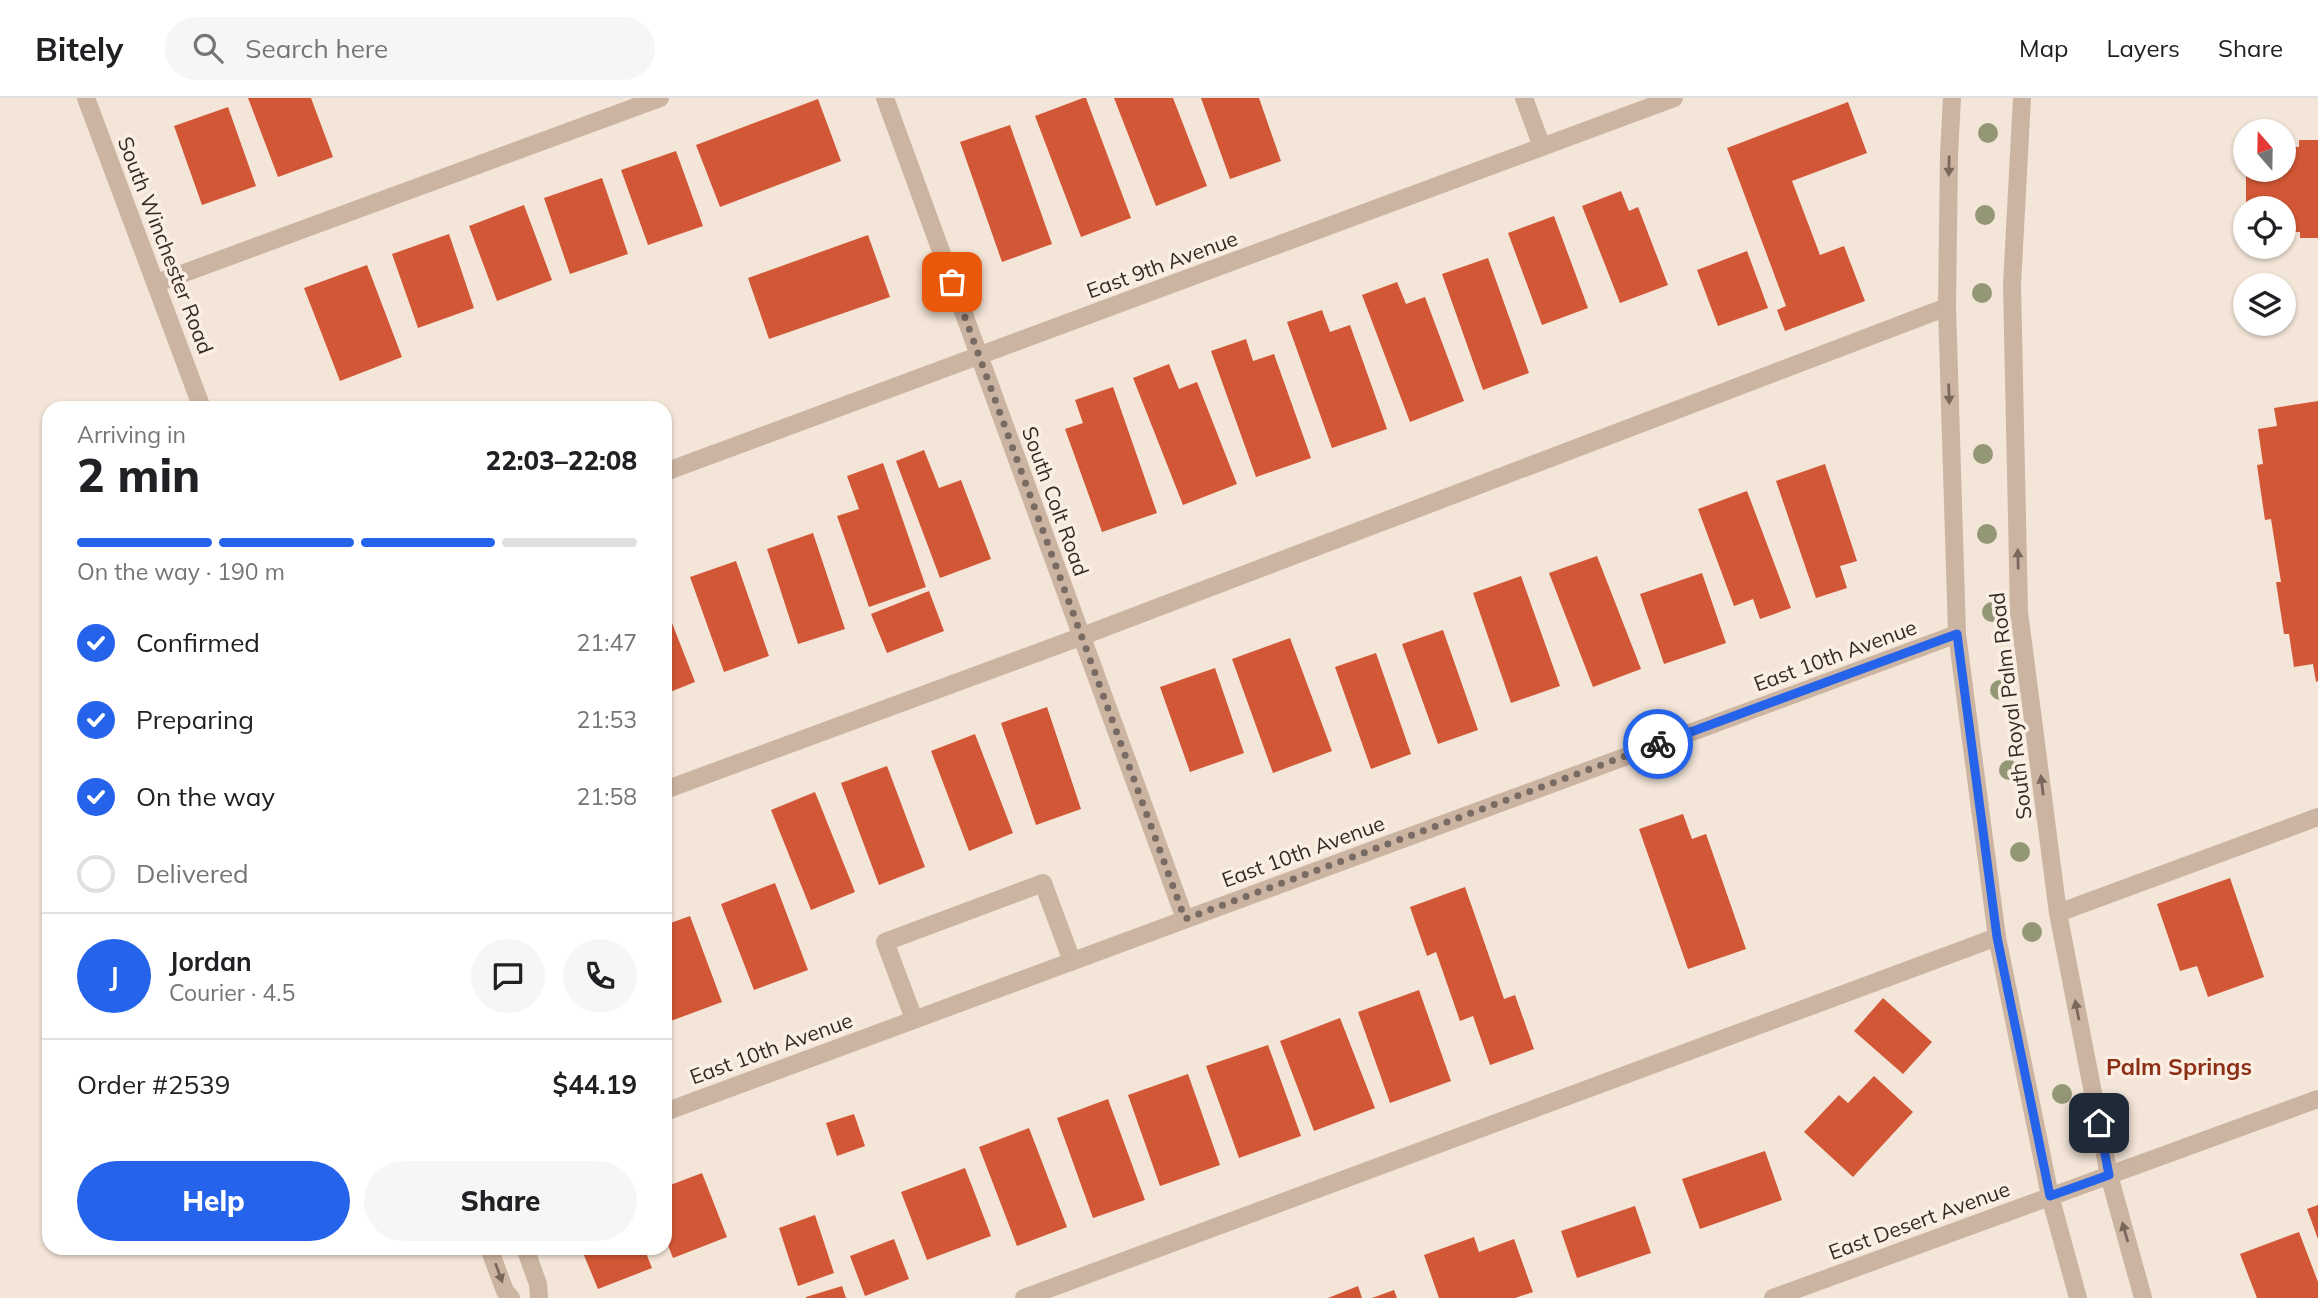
<!DOCTYPE html>
<html lang="en">
<head>
<meta charset="utf-8">
<style>
	:root { --surface:#fff; --page:#f6f6f6; --text:#202124; --muted:#757577; --line:#e0e0e0; --accent:#2563eb }
	body { margin:0; font-family:Mulish,sans-serif; background:var(--page); color:var(--text); height:100vh; display:flex; flex-direction:column; font-size:26px; white-space:nowrap }
	* { box-sizing:border-box; margin:0 }
	p { font-size:23px; color:var(--muted) }
	.icon { flex:none; width:38px; height:38px; fill:none; stroke:currentColor; stroke-width:2; stroke-linecap:round; stroke-linejoin:round }
	.map { position:relative; flex:1; overflow:hidden }
	.panel { position:absolute; left:42px; top:303px; width:630px; height:854px; display:flex; flex-direction:column; background:var(--surface); border-radius:21px; box-shadow:0 2px 5px #0004 }
	.panel>* { flex:none }
	.needle { width:46px; rotate:340deg }
	.fabs { position:absolute; left:2233px; top:21px; display:grid; gap:14px }
	.fabs a { display:grid; place-items:center; width:63px; height:63px; border-radius:50%; background:var(--surface); box-shadow:0 2px 5px #0004; font-size:35px }
	.pin { position:absolute; display:grid; place-items:center; width:60px; height:60px; color:#fff; margin:-30px; border-radius:14px; box-shadow:0 4px 10px #0006 }
	.courier { position:absolute; display:grid; place-items:center; width:70px; height:70px; margin:-35px; border:5px solid #2563eb; border-radius:50%; background:#fff; color:#222; box-shadow:0 2px 9px #0007 }
	.summary em { font-style:normal; font-weight:800 }
	.summary div { display:flex; flex-direction:column-reverse }
	.summary { display:flex; align-items:center; justify-content:space-between; height:119px; padding:0 35px }
	h1 { font-size:46px; font-weight:800; line-height:52px }
	.bar { display:grid; grid-template-columns:repeat(4,1fr); gap:10px 7px; align-content:center; height:84px; padding:0 35px }
	.bar i { height:9px; border-radius:5px; background:var(--line) }
	.bar .current { background:var(--accent) }
	.bar p { grid-column:span 4 }
	.line { display:flex; align-items:center; gap:18px; padding:0 35px; border-top:2px solid var(--line) }
	.line div { flex:1 }
	.round { display:grid; place-items:center; flex:none; width:74px; height:74px; border-radius:37px; background:var(--page) }
	ol { padding:0 35px; list-style:none }
	li { display:flex; align-items:center; gap:21px; height:77px }
	li p { margin-inline-start:auto }
	li .icon { padding:7px; border-radius:50%; background:var(--accent); color:#fff; stroke-width:4 }
	li:last-child { color:var(--muted) }
	li i { width:38px; height:38px; border:4px solid var(--line); border-radius:50% }
	.action { display:flex; gap:14px; margin-top:auto; padding:14px 35px }
	.action a { flex:1; height:80px; border-radius:42px; background:var(--accent); color:#fff; font-size:28px; font-weight:800; line-height:80px; text-align:center }
	.action a+a { background:var(--page); color:var(--text) }
	header { display:flex; align-items:center; gap:42px; box-sizing:border-box; height:98px; padding:0 35px; background:var(--surface); border-bottom:2px solid var(--line) }
	header strong { font-size:33px }
	nav { display:flex; gap:38px; margin-inline-start:auto; font-size:24px }
	.search { width:490px; height:63px; background:var(--page); display:flex; align-items:center; gap:18px; box-sizing:border-box; padding:0 24px; border-radius:38px; color:var(--muted); font-size:26px }
	.map>svg:first-child { display:block }
	.building { fill:#d25736 }
	.lines { fill:none; stroke-linecap:round; stroke-linejoin:round }
	.lane { stroke:#ccb4a2; stroke-width:18 }
	.street { stroke:#ccb4a2; stroke-width:18 }
	.tree { fill:#949776 }
	.oneway { fill:#7a685d }
	.done { stroke:#786b63; stroke-width:7; stroke-dasharray:0 12.6 }
	.route { stroke:#2563eb; stroke-width:9 }
	.labels { text-anchor:middle; dominant-baseline:central; stroke-width:7; stroke-linejoin:round; paint-order:stroke }
	.street-label { font-size:21px; fill:#362a25; stroke:#fbefe3 }
	.neighbourhood-label { font-size:23px; font-weight:bold; fill:#8d2f16; stroke:#fbefe3 }
</style>
</head>
<body>
<header>
<strong>Bitely</strong>
<div class="search"><svg class="icon" aria-label="search" viewBox="0 0 24 24"><circle cx="10" cy="10" r="6"/><path d="M15 15l6 6"/></svg>Search here</div>
<nav><a>Map</a><a>Layers</a><a>Share</a></nav>
</header>
<div class="map">
<svg width="2318" height="1200" viewBox="0 0 2318 1200">
	<rect width="100%" height="100%" fill="#f3e5d7"/>
	<path class="building" d="M248,0H311L333,59L278,79Z
		M1083,0H1086L1131,120L1081,139L1035,18Z
		M1114,0H1173L1207,88L1156,108Z
		M1201,0H1259L1281,63L1230,81Z
		M818,1L841,63L720,109L696,47Z
		M1848,4L1867,55L1792,83L1820,157L1844,148L1865,203L1785,233L1777,212L1786,208L1727,50Z
		M228,9L256,88L202,107L174,28Z
		M1010,27L1052,146L1002,164L960,44Z
		M2299,42H2318V140H2300V134H2284V110H2246V72H2284V49H2299Z
		M676,53L703,128L648,147L621,72Z
		M602,80L628,156L570,176L544,100Z
		M1621,93L1629,113L1638,109L1668,187L1620,205L1582,108Z
		M524,107L552,182L497,203L469,128Z
		M1554,118L1588,210L1542,227L1508,135Z
		M449,136L474,210L418,230L392,156Z
		M868,137L890,199L769,241L748,180Z
		M1747,153L1768,210L1718,228L1697,172Z
		M1488,160L1529,275L1483,292L1442,176Z
		M367,167L402,259L340,283L304,190Z
		M1397,184L1406,206L1425,199L1464,303L1410,324L1362,197Z
		M1322,212L1330,234L1350,227L1387,331L1332,350L1287,224Z
		M1246,241L1253,263L1274,256L1311,360L1256,379L1211,253Z
		M1169,266L1179,291L1197,284L1237,386L1183,407L1133,280Z
		M1113,289L1157,415L1102,434L1065,331L1083,325L1075,302Z
		M2318,303V583L2316,584L2313,566L2294,569L2289,536H2284L2276,484H2281L2271,421L2265,422L2257,367L2263,366L2258,331L2277,328L2274,310Z
		M924,352L939,390L961,382L991,461L940,480L896,363Z
		M883,365L926,489L869,509L837,418L859,411L847,378Z
		M1825,366L1857,463L1840,468L1847,490L1816,500L1776,383Z
		M1747,393L1791,510L1760,521L1753,501L1734,508L1698,411Z
		M813,435L845,531L798,546L767,451Z
		M1597,458L1641,571L1593,589L1549,475Z
		M736,463L769,558L724,574L690,479Z
		M1702,475L1726,545L1664,566L1640,496Z
		M1521,478L1560,588L1511,605L1473,495Z
		M929,493L944,533L887,555L871,516Z
		M665,507L695,584L665,596Z
		M1443,532L1478,632L1438,646L1402,546Z
		M1290,540L1332,653L1273,675L1232,561Z
		M1376,555L1411,656L1371,671L1335,569Z
		M1215,570L1244,655L1190,674L1160,589Z
		M1047,609L1081,711L1036,727L1001,625Z
		M975,636L1013,735L969,753L931,653Z
		M887,668L925,769L879,787L841,685Z
		M815,694L855,794L811,812L771,712Z
		M1683,716L1692,741L1706,736L1746,851L1688,871L1639,731Z
		M2230,780L2264,879L2208,899L2197,868L2180,873L2157,806Z
		M775,785L808,872L754,892L721,806Z
		M1465,789L1504,901L1515,897L1534,951L1490,967L1473,918L1460,923L1436,854L1427,858L1410,809Z
		M690,818L722,904L668,924L665,914V827Z
		M1419,892L1451,983L1390,1005L1358,914Z
		M1883,900L1932,944L1903,976L1854,933Z
		M1340,920L1375,1010L1314,1033L1280,943Z
		M1268,947L1301,1038L1239,1060L1206,968Z
		M1188,976L1220,1067L1160,1088L1128,997Z
		M1874,978L1913,1014L1853,1079L1804,1034L1839,997L1848,1005Z
		M1108,1001L1145,1102L1093,1120L1057,1020Z
		M854,1016L865,1048L837,1058L826,1025Z
		M1029,1030L1067,1129L1017,1148L979,1049Z
		M1765,1053L1782,1102L1700,1131L1682,1081Z
		M965,1070L991,1138L927,1162L901,1094Z
		M702,1075L727,1139L673,1160L665,1140V1089Z
		M2318,1107V1141L2307,1111Z
		M1635,1108L1651,1155L1577,1180L1561,1133Z
		M815,1117L834,1175L798,1188L779,1130Z
		M2299,1134L2318,1184V1200H2257L2240,1156Z
		M1474,1139L1479,1154L1514,1141L1533,1194L1515,1200H1439L1424,1157Z
		M894,1141L909,1181L865,1198L850,1158Z
		M581,1150H644L652,1170L598,1191Z
		M842,1188L846,1200H806V1199Z
		M1358,1188L1362,1200H1328Z
		M1394,1192L1397,1200H1372Z"/>
	<g class="lines">
		<path class="lane" d="M1524,0L1542,49
			M157,185L660,0
			M665,692L1080,539L1947,209
			M2058,815L2318,719
			M914,921L885,844L1043,785L1072,863
			M1024,1200L1997,839"/>
		<path class="street" d="M86,0L202,310
			M885,0L1185,821
			M1952,0L1949,57L1947,209L1957,536L1997,839L2050,1098L2078,1200
			M2022,0L2012,187L2019,514L2058,815L2109,1077L2143,1200
			M665,374L1674,0
			M665,1014L1957,536
			M489,1150L505,1193L511,1200
			M525,1150L538,1186L539,1200
			M1773,1200L2318,1001"/>
	</g>
	<g class="tree">
		<circle cx="1988" cy="35" r="10"/>
		<circle cx="1985" cy="117" r="10"/>
		<circle cx="1982" cy="195" r="10"/>
		<circle cx="1983" cy="356" r="10"/>
		<circle cx="1987" cy="436" r="10"/>
		<circle cx="1992" cy="514" r="10"/>
		<circle cx="2000" cy="592" r="10"/>
		<circle cx="2009" cy="672" r="10"/>
		<circle cx="2020" cy="754" r="10"/>
		<circle cx="2032" cy="834" r="10"/>
		<circle cx="2062" cy="996" r="10"/>
	</g>
	<defs><path id="oneway-solid" d="M-6-.8H1V-3.2L6.5 0L1 3.2V.8H-6Z" transform="scale(1.75)"/></defs>
	<g class="oneway">
		<use href="#oneway-solid" transform="translate(1949 68) rotate(91)"/>
		<use href="#oneway-solid" transform="translate(1949 296) rotate(88)"/>
		<use href="#oneway-solid" transform="translate(2018 461) rotate(-91)"/>
		<use href="#oneway-solid" transform="translate(2042 687) rotate(-97)"/>
		<use href="#oneway-solid" transform="translate(2077 912) rotate(-101)"/>
		<use href="#oneway-solid" transform="translate(2125 1134) rotate(-106)"/>
		<use href="#oneway-solid" transform="translate(499 1175) rotate(70)"/>
	</g>
	<g class="lines">
		<path class="done" d="M952,184L1185,821L1658,646"/>
		<path class="route" d="M1658,646L1957,536L1997,839L2050,1098L2109,1077L2099,1025"/>
	</g>
	<g class="labels">
		<g class="street-label">
			<text transform="translate(166 147) rotate(69)">South Winchester Road</text>
			<text transform="translate(1162 166) rotate(-20)">East 9th Avenue</text>
			<text transform="translate(1056 403) rotate(70)">South Colt Road</text>
			<text transform="translate(1835 557) rotate(-20)">East 10th Avenue</text>
			<text transform="translate(2010 608) rotate(-97)">South Royal Palm Road</text>
			<text transform="translate(1303 753) rotate(-20)">East 10th Avenue</text>
			<text transform="translate(771 950) rotate(-20)">East 10th Avenue</text>
			<text transform="translate(1919 1122) rotate(-20)">East Desert Avenue</text>
		</g>
		<g class="neighbourhood-label">
			<text x="2179" y="968">Palm Springs</text>
		</g>
	</g>
</svg>
<div class="fabs">
<a><svg class="needle" viewBox="-14 -14 28 28"><path d="M0-13l5 13h-10z" fill="#e53935"/><path d="M0 13l5-13h-10z" fill="#757577"/></svg></a>
<a><svg class="icon" aria-label="locate" viewBox="0 0 24 24"><circle cx="12" cy="12" r="6"/><path d="M12 2v4M12 18v4M2 12h4M18 12h4"/></svg></a>
<a><svg class="icon" aria-label="layers" viewBox="0 0 24 24"><path d="M12 4l9 5-9 5-9-5zM3 14l9 5 9-5"/></svg></a>
</div>
<div class="pin" style="left:952px;top:184px;background:#ea580c"><svg class="icon" aria-label="bag" viewBox="0 0 24 24"><path d="M5 8h14l-1 12H6zM9 8a3 3 0 0 1 6 0"/></svg></div>
<div class="pin" style="left:2099px;top:1025px;background:#1f2937"><svg class="icon" aria-label="home" viewBox="0 0 24 24"><path d="M3 11l9-7 9 7M6 9v11h12V9"/></svg></div>
<div class="courier" style="left:1658px;top:646px"><svg class="icon" aria-label="bike" viewBox="0 0 24 24"><circle cx="6" cy="16" r="4"/><circle cx="18" cy="16" r="4"/><path d="M6 16l4-8h5l3 8M10 8l3 8H6M13 5h3"/></svg></div>
<section class="panel">
<div class="summary"><div><h1>2 min</h1><p>Arriving in</p></div><em>22:03–22:08</em></div>
<div class="bar"><i class="current"></i><i class="current"></i><i class="current"></i><i></i><p>On the way · 190 m</p></div>
<ol>
<li><svg class="icon" aria-label="check" viewBox="0 0 24 24"><path d="M5 12l5 5 9-10"/></svg>Confirmed<p>21:47</p></li>
<li><svg class="icon" aria-label="check" viewBox="0 0 24 24"><path d="M5 12l5 5 9-10"/></svg>Preparing<p>21:53</p></li>
<li><svg class="icon" aria-label="check" viewBox="0 0 24 24"><path d="M5 12l5 5 9-10"/></svg>On the way<p>21:58</p></li>
<li><i></i>Delivered</li>
</ol>
<div class="line" style="height:126px"><b class="round" style="background:var(--accent);color:#fff">J</b><div><b>Jordan</b><p>Courier · 4.5</p></div><a class="round"><svg class="icon" aria-label="chat" viewBox="0 0 24 24"><path d="M4 5h16v11H9l-5 4z"/></svg></a><a class="round"><svg class="icon" aria-label="phone" viewBox="0 0 24 24"><path d="M5 4h4l2 5-3 2q2 4 5 5l2-3 5 2v4C11 20 4 13 5 4z"/></svg></a></div>
<div class="line" style="height:91px"><div>Order #2539</div><b>$44.19</b></div>
<div class="action"><a>Help</a><a>Share</a></div>
</section>
</div>
</body>
</html>
